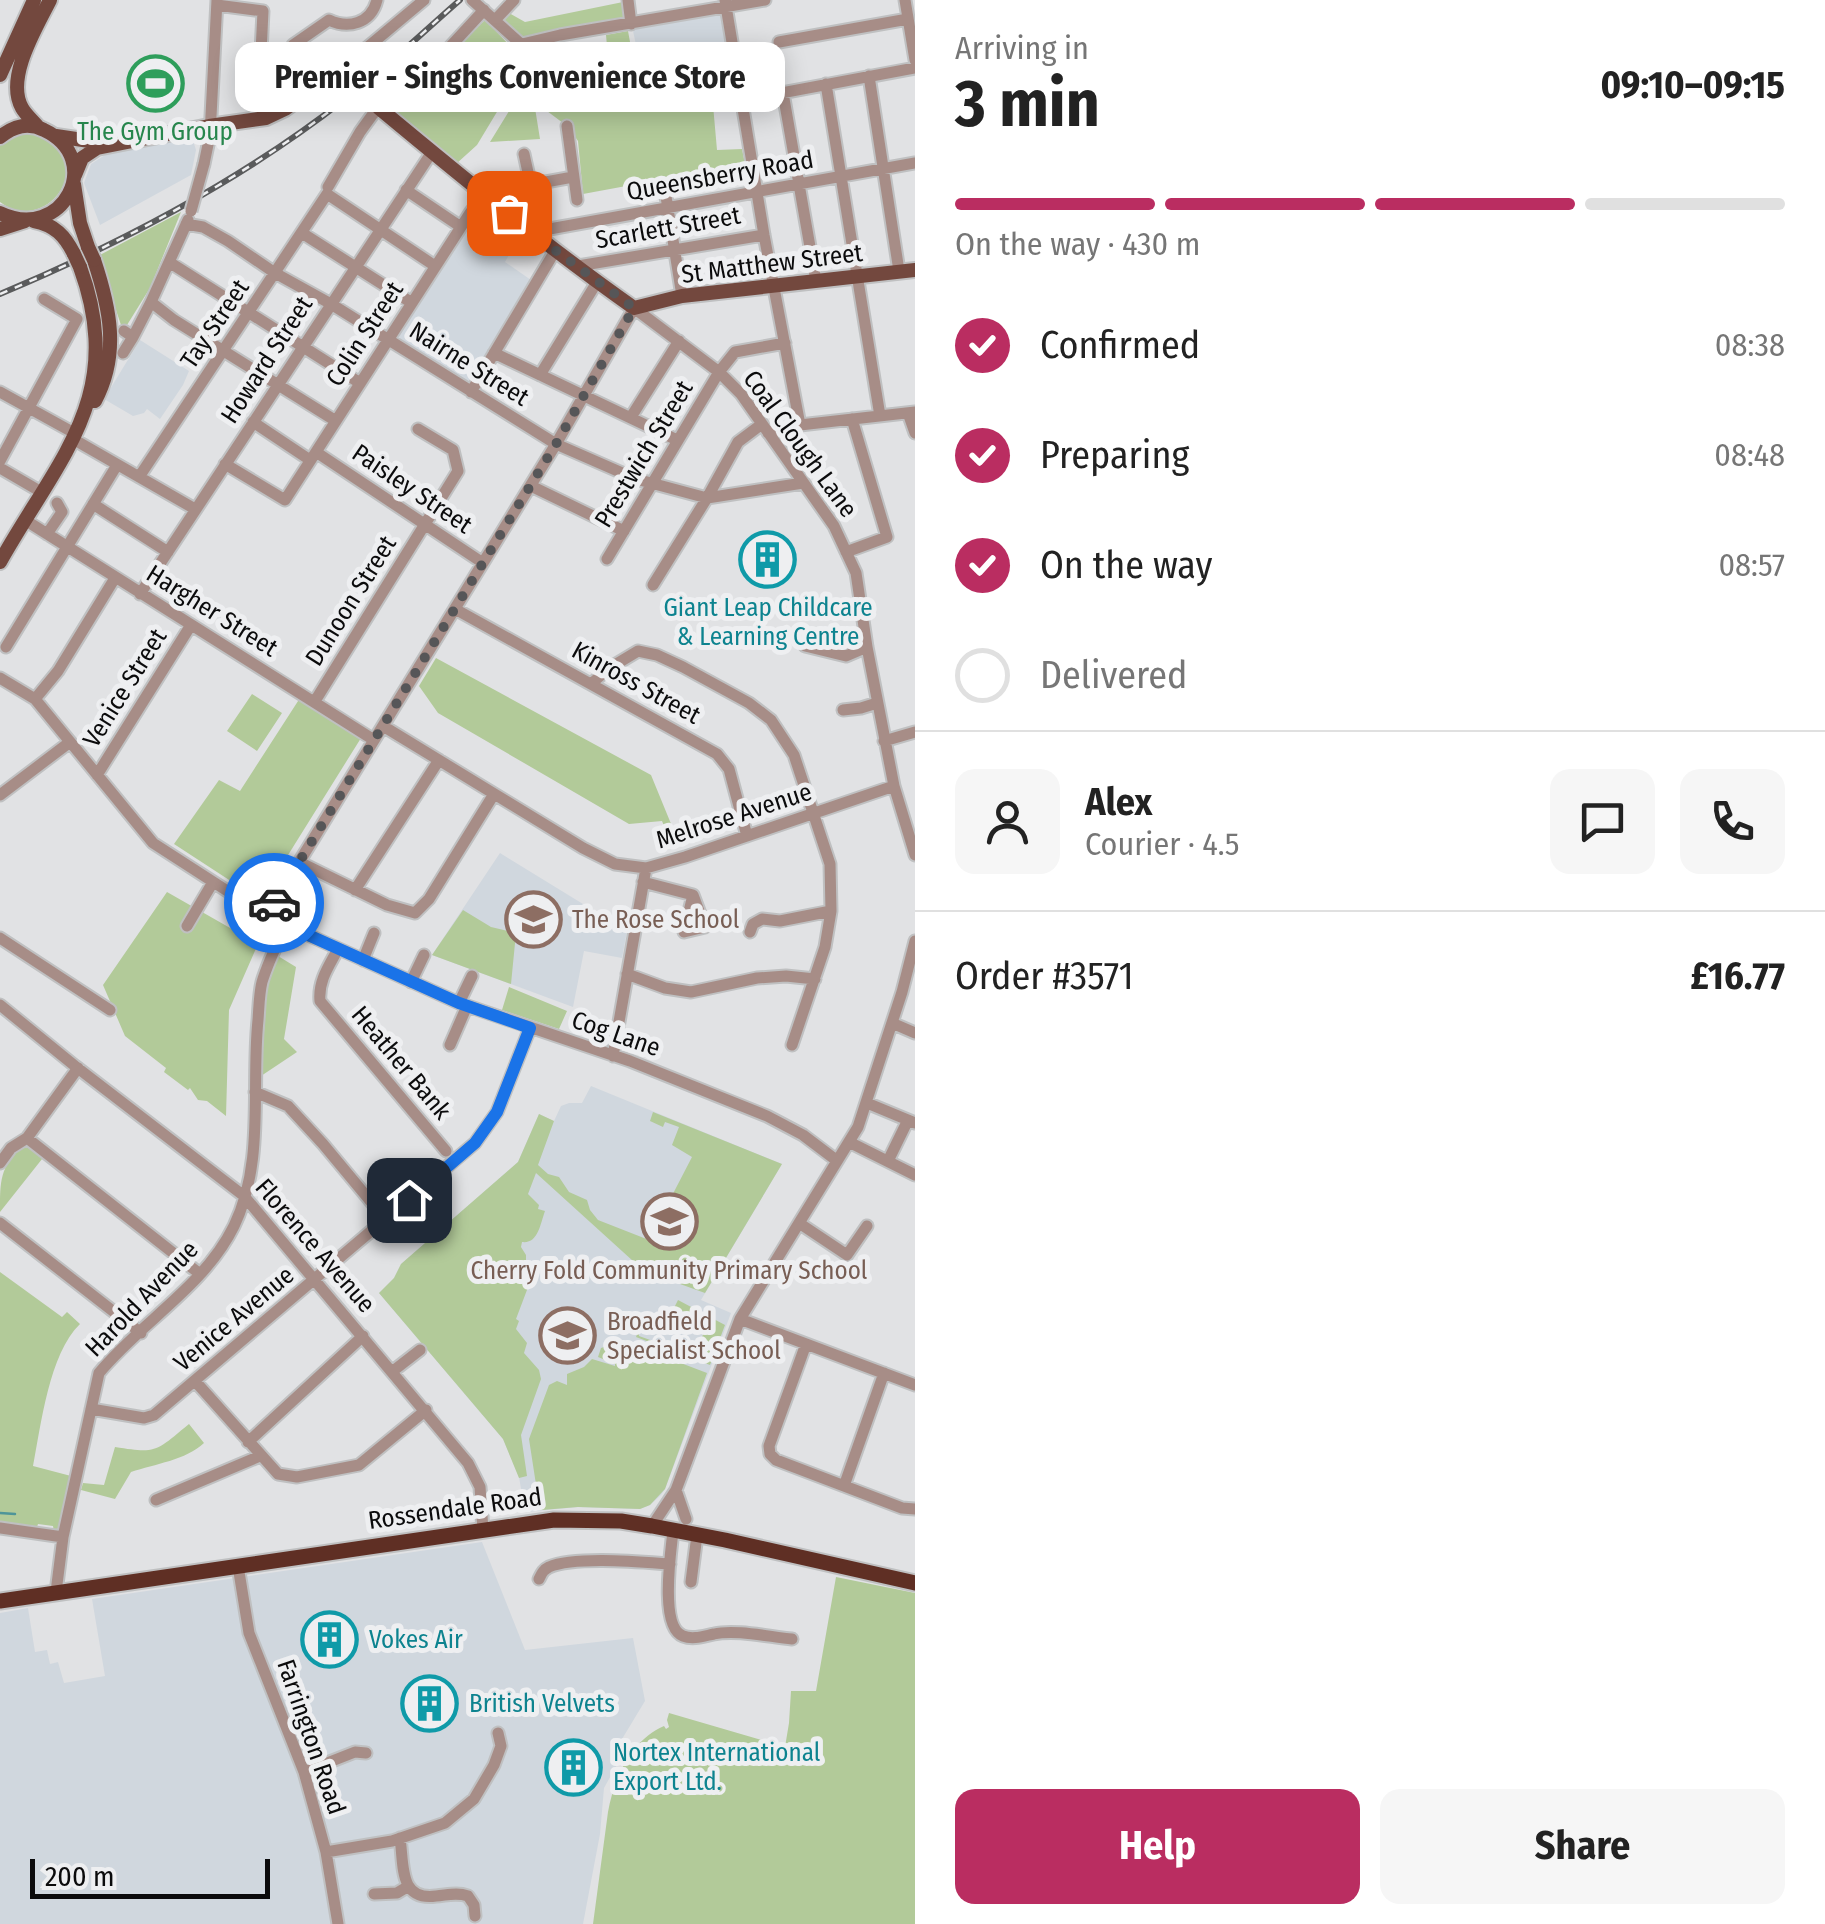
<!DOCTYPE html>
<html lang="en">
<head>
<meta charset="utf-8">
<style>
	:root { --surface:#fff; --page:#f6f6f6; --text:#222; --muted:#767676; --line:#e0e0e0; --accent:#ba2d61 }
	body { margin:0; font-family:"Fira Sans Condensed",sans-serif; background:var(--page); color:var(--text); height:100vh; display:flex; flex-direction:column; font-size:38px; white-space:nowrap }
	* { box-sizing:border-box; margin:0 }
	p { font-size:32px; color:var(--muted) }
	.icon { flex:none; width:55px; height:55px; fill:none; stroke:currentColor; stroke-width:2; stroke-linecap:round; stroke-linejoin:round }
	.map { position:relative; flex:1; overflow:hidden }
	.details { display:flex; flex-direction:column; background:var(--surface); width:910px }
	.details>* { flex:none }
	.scale { position:absolute; left:30px; bottom:25px; width:240px; box-sizing:border-box; padding-left:10px; border:5px solid #0b0b0c; border-top:0; font-size:28px; line-height:35px; white-space:nowrap; color:#0b0b0c; -webkit-text-stroke:8px #eeeff1; paint-order:stroke }
	.pin { position:absolute; display:grid; place-items:center; width:85px; height:85px; color:#fff; margin:-42px; border-radius:20px; box-shadow:0 5px 15px #0006 }
	.courier { position:absolute; display:grid; place-items:center; width:100px; height:100px; margin:-50px; border:8px solid #1a73e8; border-radius:50%; background:#fff; color:#222; box-shadow:0 2px 12px #0007 }
	.bubble { position:absolute; height:70px; border-radius:20px; background:var(--surface); box-shadow:0 5px 25px #0003; font-size:32px; font-weight:700; line-height:70px; text-align:center }
	.headline em { font-style:normal; font-weight:700 }
	.headline div { display:flex; flex-direction:column-reverse }
	.headline { display:flex; align-items:center; justify-content:space-between; height:170px; padding:0 40px }
	h1 { font-size:65px; font-weight:700; line-height:75px }
	.bar { display:grid; grid-template-columns:repeat(4,1fr); gap:15px 10px; align-content:center; height:120px; padding:0 40px }
	.bar i { height:12px; border-radius:8px; background:var(--line) }
	.bar .selected { background:var(--accent) }
	.bar p { grid-column:span 4 }
	.line { display:flex; align-items:center; gap:25px; padding:0 40px; border-top:2px solid var(--line) }
	.line div { flex:1 }
	.round { display:grid; place-items:center; flex:none; width:105px; height:105px; border-radius:20px; background:var(--page) }
	ol { padding:0 40px; list-style:none }
	li { display:flex; align-items:center; gap:30px; height:110px }
	li p { margin-inline-start:auto }
	li .icon { padding:10px; border-radius:50%; background:var(--accent); color:#fff; stroke-width:4 }
	li:last-child { color:var(--muted) }
	li i { width:55px; height:55px; border:5px solid var(--line); border-radius:50% }
	.action { display:flex; gap:20px; margin-top:auto; padding:20px 40px }
	.action a { flex:1; height:115px; border-radius:20px; background:var(--accent); color:#fff; font-size:40px; font-weight:700; line-height:115px; text-align:center }
	.action a+a { background:var(--page); color:var(--text) }
	main { display:flex; flex:1; min-height:0 }
	.map>svg:first-child { display:block }
	.built { fill:#d0d7de }
	.green { fill:#b2ca99 }
	.lines { fill:none; stroke-linecap:round; stroke-linejoin:round }
	.stream { stroke:#4e9599; stroke-width:2.5 }
	.minor-casing { stroke:#bfc0c1; stroke-width:15 }
	.major-casing { stroke:#bfc0c1; stroke-width:18 }
	.highway-casing { stroke:#bfc0c1; stroke-width:19 }
	.minor { stroke:#a78d87; stroke-width:11 }
	.major { stroke:#73483e; stroke-width:14 }
	.highway { stroke:#5f2f24; stroke-width:15 }
	.rail-casing { stroke:#5a5b5c; stroke-width:6 }
	.rail { stroke:#eeeff1; stroke-width:2.5; stroke-dasharray:8; stroke-linecap:butt }
	.minor-bridge-casing { stroke:#bfc0c1; stroke-width:15; stroke-linecap:butt }
	.major-bridge-casing { stroke:#bfc0c1; stroke-width:18; stroke-linecap:butt }
	.minor-bridge { stroke:#a78d87; stroke-width:11 }
	.major-bridge { stroke:#73483e; stroke-width:14 }
	.done { stroke:#565658; stroke-width:10; stroke-dasharray:0 18 }
	.route { stroke:#1a73e8; stroke-width:12 }
	.labels { text-anchor:middle; dominant-baseline:central; stroke-width:10; stroke-linejoin:round; paint-order:stroke }
	.leisure-label { font-size:25px; fill:#27864d; stroke:#eeeff1 }
	.street-label { font-size:25px; fill:#0b0b0c; stroke:#eeeff1 }
	.culture-label { font-size:25px; fill:#0d838f; stroke:#eeeff1; text-anchor:start }
	.education-label { font-size:25px; fill:#785e54; stroke:#eeeff1; text-anchor:start }
</style>
</head>
<body>
<main>
<div class="map">
<svg width="915" height="1924" viewBox="0 0 915 1924">
	<rect width="100%" height="100%" fill="#e1e2e4"/>
	<path class="built" d="M720,11L735,94L672,108L648,102L632,26Z
		M192,137L196,150L191,175L100,225L84,183L91,164L111,151Z
		M472,223L510,253L505,262L531,280L467,386L395,340Z
		M140,340L189,371L183,385L160,419L147,409L144,413L133,416L104,399Z
		M500,853L627,931L622,958L584,951L573,1007L432,955Z
		M591,1086L782,1164L701,1300L731,1313L665,1489L661,1495L650,1505L640,1509L578,1507L525,1512L519,1477L503,1439L379,1293L394,1278L401,1264L518,1162L539,1114L554,1121L561,1106L569,1103H582Z
		M482,1542L525,1650L633,1638L645,1701L622,1739L623,1754L604,1788L600,1834L583,1924H0V1613L28,1608L35,1652L47,1650L50,1664L58,1662L64,1683L105,1676L92,1599Z"/>
	<path class="green" d="M623,2L627,20L522,40L501,21L509,13L525,22Z
		M485,20L522,58L518,77L477,145L456,164L391,108Z
		M628,31L641,102L668,112L713,105L717,150L742,149L745,164L583,194L578,141L567,126L547,111L538,64L608,57L606,35Z
		M530,77L540,139L490,142Z
		M35,131C44,137 55,142 60,150C79,178 53,213 22,211C14,211 7,207 0,202V140L8,134Z
		M181,212L150,288L127,325H121L98,256Z
		M436,658L651,775L676,836L669,838L662,821L629,824L438,713L419,686Z
		M252,694L282,713L257,751L227,731Z
		M300,698L361,738L260,900L174,844L219,780L240,791Z
		M167,892L258,944L229,1010L226,1116L207,1101L198,1100L190,1088L188,1090L164,1072L166,1068L125,1036L103,985Z
		M463,910L491,927L516,933L511,984L432,955Z
		M278,956L296,967L284,1039L297,1052L261,1076L267,988Z
		M509,987L567,1011L559,1029L502,1010Z
		M653,1112L782,1164L705,1293L644,1271L536,1173L528,1194L539,1205L538,1209L545,1211C540,1225 538,1244 522,1242L521,1247L526,1255V1278L530,1282L516,1319L519,1321L516,1329L527,1343L524,1353L539,1370L541,1379L521,1435L527,1476L519,1478L503,1439L379,1293L394,1278L401,1264L518,1162L539,1114L554,1121L538,1165L548,1174L559,1177L569,1192L587,1200L590,1210L598,1220L649,1240L692,1157L672,1145L679,1127L665,1122L663,1127L650,1121Z
		M22,1146L39,1149L46,1154L0,1212C0,1181 0,1167 22,1146Z
		M0,1272L62,1317L67,1312L80,1324C49,1354 41,1425 33,1466L71,1476L61,1528L54,1532L53,1526L38,1524L36,1530L0,1523Z
		M678,1300L725,1325L710,1365L636,1337L639,1330V1336L695,1356L708,1321L674,1308Z
		M623,1341L707,1373L665,1489L650,1505L640,1509L578,1507L542,1510L539,1504L529,1439L549,1385L557,1381L567,1385V1374L584,1367L592,1359L615,1366V1364L598,1357L601,1348Z
		M189,1424L204,1443C186,1460 155,1464 131,1472L115,1499L81,1490L83,1483L104,1485L115,1447C158,1454 156,1451 189,1424Z
		M836,1577L915,1593V1924H593L608,1812C614,1779 630,1741 664,1726L666,1729L669,1727L667,1720L669,1713L785,1747L789,1723L791,1691H816Z"/>
	<g class="lines">
		<path class="stream" d="M0,1513L15,1514"/>
		<defs>
			<path id="minor" d="M472,0L531,53
				M628,0L631,24
				M725,0L764,235L800,425
				M905,0L915,60
				M217,5L263,11L260,73L266,118
				M495,20L514,0
				M779,42L908,19
				M522,44L560,35L765,0
				M293,45L329,20C348,29 371,24 377,0
				M345,66L424,0
				M869,76L899,271
				M826,84L880,416
				M783,93L816,281
				M744,100L915,68
				M567,126L577,200
				M524,154L531,186
				M204,164L210,135L217,0
				M664,184L682,296
				M328,187L360,132L373,114L448,49L484,10
				M406,190L461,227
				M186,224L203,227L228,241L275,273L331,304L556,444L636,479L707,498L803,483
				M533,232L915,163
				M302,233L412,303
				M505,246L521,222
				M169,262L360,383
				M578,266L764,235
				M151,302L174,320L336,421
				M133,337L151,302L188,220
				M123,353L133,337L124,331
				M494,353L677,440
				M540,375L597,282
				M0,392L76,434
				M471,392L555,251
				M908,413L915,433
				M631,417L679,341
				M253,422L310,460
				M768,433L800,425L915,412
				M73,439L195,509
				M316,452L483,563
				M0,461L77,319L44,299
				M225,464L285,500L470,213L485,193L573,177
				M0,468L43,493
				M139,477L327,194L435,266
				M531,486L624,531
				M93,504L168,552
				M25,520L374,740
				M47,534L62,512L57,503
				M846,552L887,537L852,419
				M607,559L719,372L735,352L785,343
				M653,585L707,498L738,442L762,424
				M140,594L432,152
				M455,609L717,754L729,769L747,836
				M805,646L846,656L867,647
				M6,647L117,465
				M0,678L35,699L153,843L266,916L459,1003L630,1061L767,1116L803,1135L836,1160
				M591,684L608,669L638,651L657,655L683,667L749,703L771,720L794,755L830,864L831,911L825,947L792,1045
				M35,699L58,671L115,578
				M315,701L458,471L453,450L418,429
				M843,710L861,708L877,703
				M383,726L583,848L615,864L646,868L685,857L894,786
				M884,741L915,732
				M97,775L191,625
				M0,795L70,742
				M299,862L387,905L415,913L429,899L494,794
				M643,882L693,895L705,927L684,932L693,895
				M355,890L439,760
				M266,916L556,444L634,308L719,372L741,394L834,526L856,573L867,647L894,786L915,855
				M187,926L213,882
				M750,932L753,924L762,919L780,921L831,911
				M0,938L110,1010
				M338,949C329,966 318,981 320,1001L446,1151
				M363,960L374,933
				M627,974L665,988L691,992L757,978L786,976L815,979
				M411,982L424,955
				M459,1003L472,976
				M0,1005L75,1066L244,1196L468,1463L480,1487L483,1530
				M892,1023L915,1033
				M450,1045L467,1006
				M613,1056L646,868
				M255,1092L288,1106L323,1144L377,1209
				M867,1103L915,1123
				M27,1138L200,1274
				M849,1142L915,1175
				M888,1161L908,1120
				M0,1163L11,1148L27,1138L78,1068
				M0,1223L141,1333
				M799,1223L847,1255L867,1226
				M740,1319L915,1385
				M806,1344L769,1446L770,1454L776,1460L902,1508L915,1509
				M393,1371L420,1350
				M195,1381L278,1474L297,1477L359,1465L426,1410
				M91,1409L144,1418L154,1415L475,1143L497,1112L530,1028
				M248,1442L363,1336
				M844,1486L884,1373
				M676,1490L686,1519
				M156,1500L260,1456
				M652,1526L676,1490L740,1319L858,1127L902,992L915,941
				M0,1528L63,1537
				M673,1531C671,1551 659,1627 683,1636C693,1640 704,1636 714,1634C735,1629 770,1637 792,1639
				M238,1566L249,1633L304,1772L326,1852L338,1924
				M539,1579C542,1573 543,1570 549,1567C575,1556 641,1562 670,1564
				M691,1582L697,1535
				M56,1592L63,1537L99,1373C141,1322 204,1287 234,1226C265,1162 251,1088 258,1020C259,1008 259,994 262,982C268,962 277,944 286,925
				M304,1772L355,1752L366,1753
				M400,1838C404,1866 399,1901 436,1896C448,1895 457,1892 468,1896L474,1905L475,1916
				M326,1852L392,1841L445,1823L474,1799L494,1765L501,1746L498,1733
				M374,1894L397,1893L407,1887"/>
			<path id="major" d="M0,75L34,0
				M374,99L379,108C462,177 546,246 634,308L682,296L915,270
				M38,127C33,121 26,115 22,108C5,78 36,28 50,0
				M56,136L103,143
				M0,137C14,126 28,122 44,130C106,159 63,243 0,213
				M75,175L82,158L97,148L209,126L266,118L285,109L345,66L354,75
				M74,184L80,223L88,247
				M34,221C55,225 65,236 74,254
				M0,229L25,221
				M94,260C110,308 120,354 95,401
				M0,562C59,457 127,396 80,267"/>
			<path id="highway" d="M0,1601L554,1520L621,1521L652,1526L725,1540L915,1583"/>
		</defs>
		<use href="#minor" class="minor-casing"/>
		<use href="#major" class="major-casing"/>
		<use href="#highway" class="highway-casing"/>
		<use href="#minor" class="minor"/>
		<use href="#major" class="major"/>
		<use href="#highway" class="highway"/>
		<defs>
			<path id="rail" d="M0,294C122,243 240,181 344,100C385,69 422,33 460,0"/>
		</defs>
		<use href="#rail" class="rail-casing"/>
		<use href="#rail" class="rail"/>
		<defs>
			<path id="minor-bridge" d="M191,211L204,164"/>
			<path id="major-bridge" d="M354,75L374,99
				M88,247L94,260
				M74,254L80,267"/>
		</defs>
		<use href="#minor-bridge" class="minor-bridge-casing"/>
		<use href="#major-bridge" class="major-bridge-casing"/>
		<use href="#minor-bridge" class="minor-bridge"/>
		<use href="#major-bridge" class="major-bridge"/>
	</g>
	<g class="lines">
		<path class="done" d="M274,903L556,444L634,308L555,250L509,213"/>
		<path class="route" d="M274,903L266,916L459,1003L530,1028L497,1112L475,1143L409,1200"/>
	</g>
	<defs>
		<symbol id="stadium-ring" viewBox="-11 -11 22 22"><circle r="9.5" fill="#eeeff1" stroke="#2e9e5b" stroke-width="1.5"/><path d="M0-5a6.5 5 0 1 0 0 10a6.5 5 0 1 0 0-10ZM-3.5-1.8h7v3.6h-7Z" fill="#2e9e5b"/></symbol>
		<symbol id="building-ring" viewBox="-11 -11 22 22"><circle r="9.5" fill="#eeeff1" stroke="#0f9aa8" stroke-width="1.5"/><path d="M-4-6H4V6H1V3H-1V6H-4ZM-2.5-4.3h1.7v1.8h-1.7ZM.8-4.3h1.7v1.8H.8ZM-2.5-1h1.7V.8h-1.7ZM.8-1h1.7V.8H.8Z" fill="#0f9aa8"/></symbol>
		<symbol id="school-ring" viewBox="-11 -11 22 22"><circle r="9.5" fill="#eeeff1" stroke="#8d6e63" stroke-width="1.5"/><path d="M0-5L7-2L0 1L-7-2ZM-4 1L0 2.5L4 1V4Q0 6-4 4Z" fill="#8d6e63"/></symbol>
	</defs>
	<g fill-rule="evenodd">
		<use href="#stadium-ring" x="124" y="52" width="63" height="63"/>
		<use href="#building-ring" x="736" y="528" width="63" height="63"/>
		<use href="#school-ring" x="502" y="888" width="63" height="63"/>
		<use href="#school-ring" x="638" y="1190" width="63" height="63"/>
		<use href="#school-ring" x="536" y="1304" width="63" height="63"/>
		<use href="#building-ring" x="298" y="1608" width="63" height="63"/>
		<use href="#building-ring" x="398" y="1672" width="63" height="63"/>
		<use href="#building-ring" x="542" y="1736" width="63" height="63"/>
	</g>
	<g class="labels">
		<g class="leisure-label">
			<text x="155" y="132">The Gym Group</text>
		</g>
		<g class="street-label">
			<text transform="translate(720 176) rotate(-10)">Queensberry Road</text>
			<text transform="translate(668 228) rotate(-10)">Scarlett Street</text>
			<text transform="translate(772 264) rotate(-7)">St Matthew Street</text>
			<text transform="translate(215 324) rotate(-56)">Tay Street</text>
			<text transform="translate(365 334) rotate(-57)">Colin Street</text>
			<text transform="translate(267 360) rotate(-57)">Howard Street</text>
			<text transform="translate(469 364) rotate(32)">Nairne Street</text>
			<text transform="translate(800 444) rotate(54)">Coal Clough Lane</text>
			<text transform="translate(644 454) rotate(-59)">Prestwich Street</text>
			<text transform="translate(412 489) rotate(34)">Paisley Street</text>
			<text transform="translate(351 601) rotate(-58)">Dunoon Street</text>
			<text transform="translate(212 611) rotate(32)">Hargher Street</text>
			<text transform="translate(636 683) rotate(29)">Kinross Street</text>
			<text transform="translate(125 688) rotate(-58)">Venice Street</text>
			<text transform="translate(734 816) rotate(-18)">Melrose Avenue</text>
			<text transform="translate(616 1034) rotate(19)">Cog Lane</text>
			<text transform="translate(401 1063) rotate(50)">Heather Bank</text>
			<text transform="translate(315 1246) rotate(49)">Florence Avenue</text>
			<text transform="translate(142 1299) rotate(-46)">Harold Avenue</text>
			<text transform="translate(234 1319) rotate(-40)">Venice Avenue</text>
			<text transform="translate(455 1509) rotate(-8)">Rossendale Road</text>
			<text transform="translate(311 1737) rotate(71)">Farrington Road</text>
		</g>
		<g class="culture-label">
			<text x="768" y="608" text-anchor="middle">Giant Leap Childcare<tspan x="768" dy="29">&amp; Learning Centre</tspan></text>
			<text x="369" y="1640">Vokes Air</text>
			<text x="469" y="1704">British Velvets</text>
			<text x="613" y="1753">Nortex International<tspan x="613" dy="29">Export Ltd.</tspan></text>
		</g>
		<g class="education-label">
			<text x="572" y="920">The Rose School</text>
			<text x="669" y="1271" text-anchor="middle">Cherry Fold Community Primary School</text>
			<text x="607" y="1322">Broadfield<tspan x="607" dy="29">Specialist School</tspan></text>
		</g>
	</g>
</svg>
<div class="scale">200 m</div>
<div class="pin" style="left:509px;top:213px;background:#ea580c"><svg class="icon" aria-label="bag" viewBox="0 0 24 24"><path d="M5 8h14l-1 12H6zM9 8a3 3 0 0 1 6 0"/></svg></div>
<div class="pin" style="left:409px;top:1200px;background:#1f2937"><svg class="icon" aria-label="home" viewBox="0 0 24 24"><path d="M3 11l9-7 9 7M6 9v11h12V9"/></svg></div>
<div class="courier" style="left:274px;top:903px"><svg class="icon" aria-label="car" viewBox="0 0 24 24"><path d="M5 17H2v-5l4-1 3-4h7l3 4 3 1v5h-3M9 17h6M6 11h13"/><circle cx="7" cy="17" r="2"/><circle cx="17" cy="17" r="2"/></svg></div>
<div class="bubble" style="left:235px;top:42px;width:550px">Premier - Singhs Convenience Store</div>
</div>
<section class="details">
<div class="headline"><div><h1>3 min</h1><p>Arriving in</p></div><em>09:10–09:15</em></div>
<div class="bar"><i class="selected"></i><i class="selected"></i><i class="selected"></i><i></i><p>On the way · 430 m</p></div>
<ol>
<li><svg class="icon" aria-label="check" viewBox="0 0 24 24"><path d="M5 12l5 5 9-10"/></svg>Confirmed<p>08:38</p></li>
<li><svg class="icon" aria-label="check" viewBox="0 0 24 24"><path d="M5 12l5 5 9-10"/></svg>Preparing<p>08:48</p></li>
<li><svg class="icon" aria-label="check" viewBox="0 0 24 24"><path d="M5 12l5 5 9-10"/></svg>On the way<p>08:57</p></li>
<li><i></i>Delivered</li>
</ol>
<div class="line" style="height:180px"><a class="round"><svg class="icon" aria-label="person" viewBox="0 0 24 24"><circle cx="12" cy="8" r="4"/><path d="M4 21q1-7 8-7t8 7"/></svg></a><div><b>Alex</b><p>Courier · 4.5</p></div><a class="round"><svg class="icon" aria-label="chat" viewBox="0 0 24 24"><path d="M4 5h16v11H9l-5 4z"/></svg></a><a class="round"><svg class="icon" aria-label="phone" viewBox="0 0 24 24"><path d="M5 4h4l2 5-3 2q2 4 5 5l2-3 5 2v4C11 20 4 13 5 4z"/></svg></a></div>
<div class="line" style="height:130px"><div>Order #3571</div><b>£16.77</b></div>
<div class="action"><a>Help</a><a>Share</a></div>
</section>
</main>
</body>
</html>
